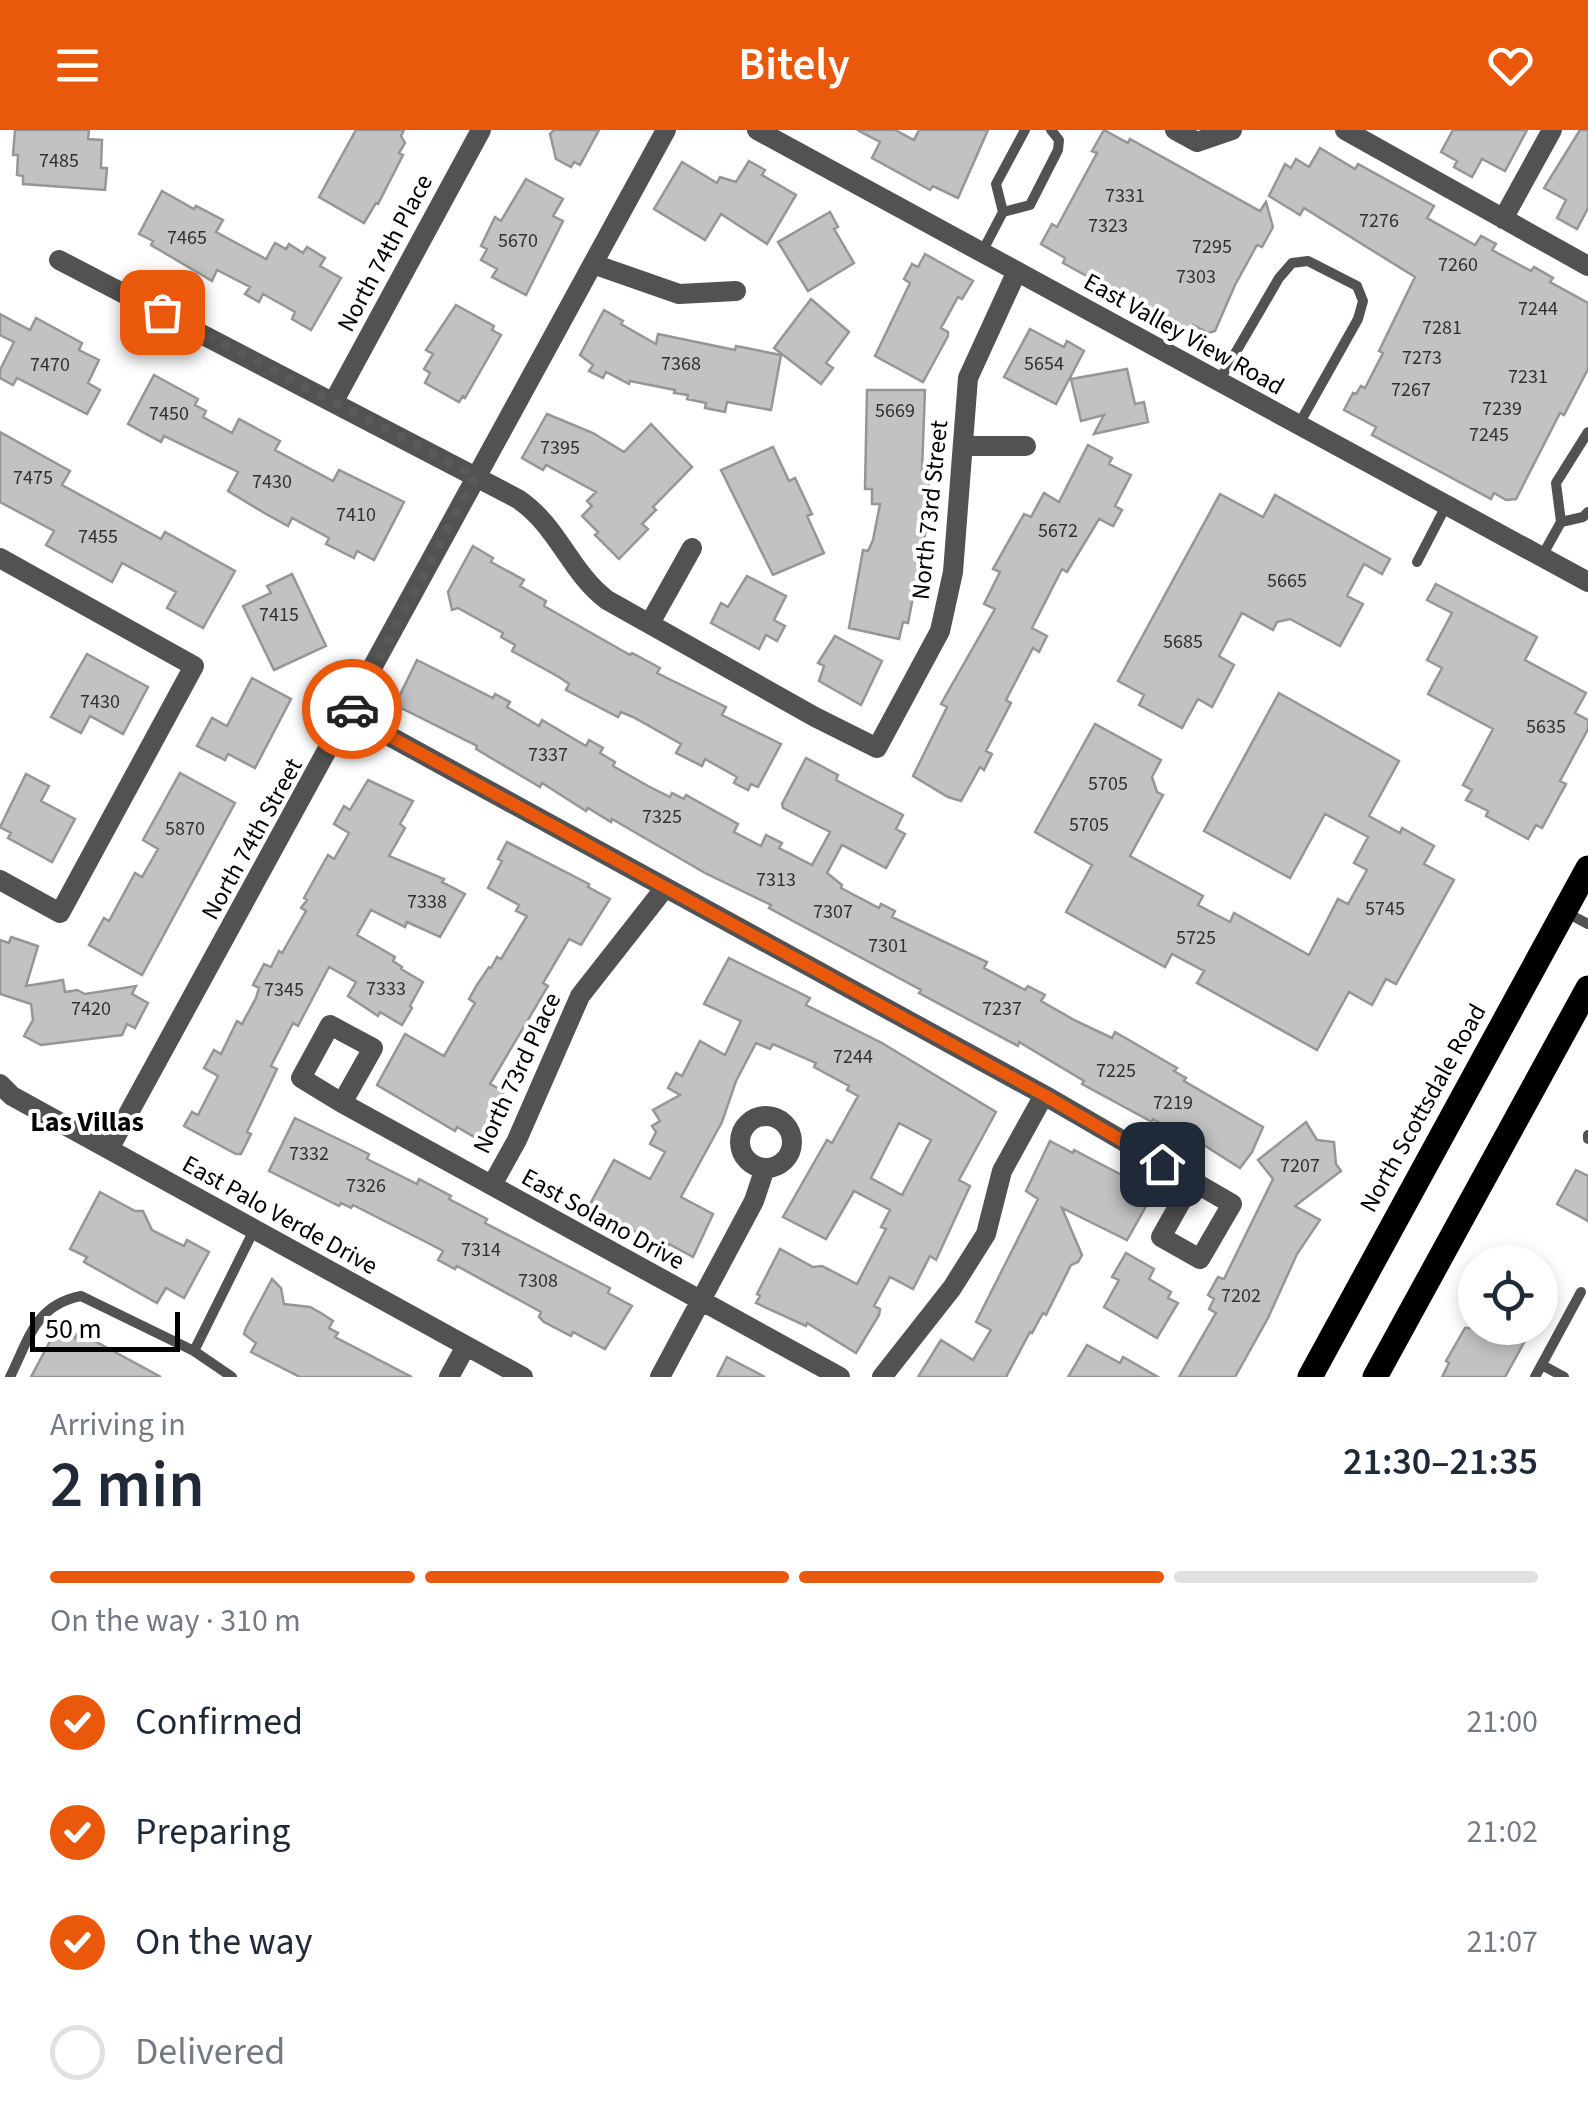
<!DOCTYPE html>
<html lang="en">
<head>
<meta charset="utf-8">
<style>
	:root { --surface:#fff; --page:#f2f2f3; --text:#1f2937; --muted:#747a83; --line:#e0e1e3; --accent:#ea580c }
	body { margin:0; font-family:"Source Sans 3",sans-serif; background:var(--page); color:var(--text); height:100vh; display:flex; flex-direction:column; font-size:38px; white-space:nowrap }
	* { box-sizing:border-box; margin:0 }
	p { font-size:32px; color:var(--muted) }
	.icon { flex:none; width:55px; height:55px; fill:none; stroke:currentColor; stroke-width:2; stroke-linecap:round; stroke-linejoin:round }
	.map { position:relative; height:1247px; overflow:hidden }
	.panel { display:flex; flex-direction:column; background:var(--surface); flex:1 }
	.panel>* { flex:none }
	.controls { position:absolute; left:1458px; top:1115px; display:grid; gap:20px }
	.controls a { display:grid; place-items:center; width:100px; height:100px; border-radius:50%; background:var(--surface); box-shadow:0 5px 15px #0003; font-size:50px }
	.scale { position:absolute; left:30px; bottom:25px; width:150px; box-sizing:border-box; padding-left:10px; border:5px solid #000; border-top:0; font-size:28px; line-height:35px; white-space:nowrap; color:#000; -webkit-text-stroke:8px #fff; paint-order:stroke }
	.pin { position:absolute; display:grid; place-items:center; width:85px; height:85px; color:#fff; margin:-42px; border-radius:20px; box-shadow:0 5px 15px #0006 }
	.courier { position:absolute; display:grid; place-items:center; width:100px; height:100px; margin:-50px; border:8px solid #ea580c; border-radius:50%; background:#fff; color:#222; box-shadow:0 2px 12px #0007 }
	.overview em { font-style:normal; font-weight:600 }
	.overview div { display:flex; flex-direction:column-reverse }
	.overview { display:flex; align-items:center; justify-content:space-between; height:170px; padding:0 50px }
	h1 { font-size:65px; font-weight:600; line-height:75px }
	.bar { display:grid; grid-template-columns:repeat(4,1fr); gap:15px 10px; align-content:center; height:120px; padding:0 50px }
	.bar i { height:12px; border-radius:8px; background:var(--line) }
	.bar .selected { background:var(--accent) }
	.bar p { grid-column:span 4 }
	ol { padding:0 50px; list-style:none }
	li { display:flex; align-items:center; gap:30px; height:110px }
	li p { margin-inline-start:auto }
	li .icon { padding:10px; border-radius:50%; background:var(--accent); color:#fff; stroke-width:4 }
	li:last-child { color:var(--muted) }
	li i { width:55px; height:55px; border:5px solid var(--line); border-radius:50% }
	header { display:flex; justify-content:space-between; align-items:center; height:130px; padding:0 50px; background:var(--accent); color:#fff; font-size:45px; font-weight:600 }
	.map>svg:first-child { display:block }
	.building { fill:#c2c2c2; stroke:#969696; stroke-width:2.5; fill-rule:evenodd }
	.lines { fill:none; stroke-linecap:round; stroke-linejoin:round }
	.service { stroke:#525252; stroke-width:10 }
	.minor { stroke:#525252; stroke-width:20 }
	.primary { stroke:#000; stroke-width:25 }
	.done { stroke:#595959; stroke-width:10; stroke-dasharray:0 18 }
	.route { stroke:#ea580c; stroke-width:12 }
	.labels { text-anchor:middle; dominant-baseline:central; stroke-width:8; stroke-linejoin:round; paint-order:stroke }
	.number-label { font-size:20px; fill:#303030 }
	.street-label { font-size:25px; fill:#000; stroke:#fff }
	.neighbourhood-label { font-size:28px; font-weight:bold; fill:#000; stroke:#fff }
</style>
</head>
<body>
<header><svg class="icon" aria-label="menu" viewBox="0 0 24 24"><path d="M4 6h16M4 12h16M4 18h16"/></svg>Bitely<svg class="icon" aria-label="heart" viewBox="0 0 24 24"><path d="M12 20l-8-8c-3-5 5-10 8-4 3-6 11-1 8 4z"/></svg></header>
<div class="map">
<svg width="1588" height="1247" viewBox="0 0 1588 1247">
	<rect width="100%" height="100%" fill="#fff"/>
	<path class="building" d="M15,0H89L88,9L102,10L101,38H107L105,60L23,54V46L17,45L18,25H13Z
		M356,0H404L401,6L405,13L399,23L403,25L378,74L376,73L364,93L319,67Z
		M554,0H599L580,35L574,32L571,37L556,29L550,4Z
		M857,0H895L914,10L919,0H988L958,68L933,56L930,60L872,28L880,12Z
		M1104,0L1128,13L1130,9L1260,81L1266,72L1273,97L1262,117L1257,115L1235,155L1215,201L1208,203L1193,195L1189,202L1063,133L1065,128L1041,114L1052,94L1057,97L1097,23L1092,21Z
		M1453,0H1527L1505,41L1482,29L1472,47L1454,37L1457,31L1441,22Z
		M1580,0H1588V78L1577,99L1557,88L1566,70L1544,58Z
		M1320,18L1355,39L1358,34L1434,76L1427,88L1475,115L1481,106L1496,114L1492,120L1531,141L1534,137L1553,148L1550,152L1588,173V239L1564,285L1560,283L1516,369L1506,370L1494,363L1491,369L1372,305L1376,297L1344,280L1353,263L1356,264L1361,256L1365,258L1383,223L1379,221L1415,147L1304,78L1300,85L1269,66L1285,34L1291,38L1296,29L1309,37Z
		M749,31L765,40L762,45L796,65L767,114L721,84L705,110L654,79L682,32L717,53L720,47L736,52Z
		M526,49L563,69L553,86L563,91L526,165L492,147L497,139L481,130L487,119L481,116L495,87L501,91Z
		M162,61L194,79L196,76L223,90L216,102L266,129L275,113L286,119L289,114L303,123L307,117L325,128L320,136L341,148L311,200L292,189L295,182L263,164L259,172L245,164L250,157L217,140L212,151L151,115L153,111L139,104Z
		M830,82L838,97L834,99L854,133L808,161L778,112Z
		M925,124L973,151L962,169L958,167L941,198L948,202V206L923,252L875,226L910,153L904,149L912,134L918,137Z
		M811,169L849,202L826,233L833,238L821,254L774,218Z
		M456,175L494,196L492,200L501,205L465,268L463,266L459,272L425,253L430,243L424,239L433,224L426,220Z
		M604,180L623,191L621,194L656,214L658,204L735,220L736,216L781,225L771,280L727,272L725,282L705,278L706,273L687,269L688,265L674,263L675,260L630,251L629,254L606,242L603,248L589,241L593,235L580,225Z
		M0,184L30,200L36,188L82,213L79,220L99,230L88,253L100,260L87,284L17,248L13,255L0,248V240L14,212L0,205Z
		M1030,199L1064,217L1067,211L1084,221L1056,274L1004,247Z
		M1127,239L1135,274L1144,272L1148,292L1094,304L1104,285L1081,291L1071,249Z
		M154,245L198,269L195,275L206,281L203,287L232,303L239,289L280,311L275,320L333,351L339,340L404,372L374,430L357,421L354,428L326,414L329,408L292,388L288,396L266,384L228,361L238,342L164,306L161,312L128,294Z
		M867,260H925L922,340H929V384L908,493L903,492L899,509L849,498L863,420L868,421L873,410L880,374H872V359H865Z
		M547,284L593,303L624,322L651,294L692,337L653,377L656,380L642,394L648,399L619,429L595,405L598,402L582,386L592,376L587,371L596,362L546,335L543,340L522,328Z
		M0,302L70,341L62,355L161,409L165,402L235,441L203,498L167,478L176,462L122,433L112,452L46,415L54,401L0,372Z
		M1088,315L1112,328L1109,334L1131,345L1115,376L1122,380L1113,396L1099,389L1067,442L1062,439L1032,498L1047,506L1039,522L1033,518L1006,570L1011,573L986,621L992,624L984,640L980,637L961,671L948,667L913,646L947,577L941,574L995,479L984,474L1000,442L993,439L1024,384L1031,387L1044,363L1059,372Z
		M773,317L789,351L795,348L812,384L807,386L824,423L773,445L721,340Z
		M1220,364L1263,387L1275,365L1390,429L1382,444L1364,434L1347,466L1363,474L1340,516L1290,489L1277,492L1273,500L1242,483L1219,526L1234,535L1212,577L1198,569L1182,598L1139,575L1144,565L1118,551Z
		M473,416L493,428L491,432L524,450L520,456L546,471L544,476L630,525L632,523L660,538L657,543L726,577L722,585L781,614L758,657L751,654L748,660L734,653L737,647L705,629L702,636L676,623L681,614L633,587L621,582L618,587L566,560L569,554L559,547L512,521L515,515L501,507L503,503L458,478L452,480L448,462Z
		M292,444L326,516L274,540L243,476L271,463L267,456Z
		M747,446L786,466L774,490L785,496L777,511L766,505L759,519L711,493L721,473L728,477Z
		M1436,454L1537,507L1525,530L1586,563L1575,583L1588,590V599L1560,651L1566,654L1542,698L1536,695L1528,709L1486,686L1488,681L1466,670L1472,660L1463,655L1493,599L1428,564L1442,538L1427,530L1452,483L1427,470Z
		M835,506L882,531L861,575L819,551L824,536L818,533Z
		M87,524L148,557L123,604L90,586L81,603L51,587Z
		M417,530L493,568L495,564L510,572L507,577L539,596L542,590L586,616L589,610L603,618L600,623L615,632L613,636L648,656L670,667L672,663L684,669L686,665L738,694L734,702L761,716L766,705L782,713L779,718L812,735L830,702L783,678L782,674L806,628L838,645L836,650L903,685L896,699L905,704L886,738L842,715L827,743L842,755L841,758L879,778L881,774L895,781L892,787L987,832L984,838L1025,860L1028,856L1045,865L1041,871L1076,891L1112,908L1115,902L1177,938L1174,941L1186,948L1184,951L1263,997L1252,1022L1240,1038L1185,1003L1184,1007L1153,989L1152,992L1082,954L1084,951L1019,912L1018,916L919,863L921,860L769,778L771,775L705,743L612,689L611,692L588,678L586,681L542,653L540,657L476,619L477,616L395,575Z
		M252,548L291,569L255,638L228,624L225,630L197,616L212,588L227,596Z
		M1279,563L1399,631L1369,686L1400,703L1402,698L1434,716L1424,734L1454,750L1396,854L1386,849L1372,875L1349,862L1317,920L1197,853L1204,841L1172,824L1165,837L1066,782L1092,735L1035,702L1095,594L1161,630L1152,647L1157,662L1163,665L1130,726L1203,766L1198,775L1230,792L1234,783L1309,825L1338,769L1348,774L1367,740L1354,733L1368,707L1325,684L1290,748L1204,701Z
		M180,643L235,673L142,845L89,815L104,788L109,791L135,743L142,747L158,719L143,710Z
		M26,644L49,656L41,671L75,689L52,732L8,708L11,703L0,697Z
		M368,650L413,671L400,694L405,698L389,726L444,749L442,752L465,764L440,807L407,792L405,797L371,780L357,805L395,827L393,831L402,837L401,839L423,852L410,876L412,878L402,895L380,882L378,886L348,866L356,852L329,837L298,896L293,893L271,936L277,939L247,1002L251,1004L241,1024H236L184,996L192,982L198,985L218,946L204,938L214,920L221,924L237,891L242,894L256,868L259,858L253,855L264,834L271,837L279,821L282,823L306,781L301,778L307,770L304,768L328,725L334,729L349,703L334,694L344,676L350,680Z
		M507,712L589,754L588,757L610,769L581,815L569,809L543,853L548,856L490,954L504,961L481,1011L457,997L455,1001L377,955L405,904L444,926L475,873L469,869L477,855L489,837L491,838L497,827L501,829L527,786L516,781L519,775L488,758L502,731L498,729Z
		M11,807L38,816L26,856L63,850L65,862L77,860L85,864L136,856L132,864L148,873L135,898L127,894L122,905L41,915L24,906L33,890L31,874L0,864V810L9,813Z
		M729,828L810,868L806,875L882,913L996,982L959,1050L970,1056L936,1130L930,1126L913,1159L890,1147L874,1176L880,1179L879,1185L856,1223L807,1193L806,1196L756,1173L760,1166L757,1164L780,1119L813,1137L822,1136L857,1154L886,1099L881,1097L890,1080L854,1061L826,1109L783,1087L827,1010L832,1013L858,966L847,960L849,956L814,937L816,933L773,914L770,919L756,913L736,951L722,992L681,1067L713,1084L693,1127L669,1114L667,1119L589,1076L614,1030L650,1049L665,1022L650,1014L656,1002L652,996L660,991L653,980L680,965L668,958L676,943L682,946L700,911L725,925L741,891L704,874ZM899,993L931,1010L902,1065L871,1048Z
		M295,988L369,1024L367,1029L417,1054L419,1049L451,1066L449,1069L487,1089L485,1093L610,1158L608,1163L632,1176L605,1219L573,1202L571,1206L544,1192L539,1187L541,1182L457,1136L455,1139L438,1130L443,1121L426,1112L353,1075L351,1078L341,1073L339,1076L269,1041Z
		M1306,992L1317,1010L1334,1012L1336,1034L1341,1041L1295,1076L1320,1090L1297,1124L1268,1188L1235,1247H1179L1216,1183L1209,1179L1214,1169L1208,1165L1218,1147L1224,1149L1273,1049L1258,1030Z
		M1050,1011L1073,1023L1074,1020L1154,1062L1127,1110L1062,1078L1082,1125L1078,1132L1071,1135L1046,1185L1043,1183L1032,1203L1030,1202L1006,1247H918L941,1210L973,1230L991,1200L976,1192L1038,1069L1026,1061Z
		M1576,1040L1588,1046V1091L1557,1074Z
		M100,1062L135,1081H143L152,1100L184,1116L187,1110L209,1122L184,1168L166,1158L157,1173L84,1132L87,1127L70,1119Z
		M1126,1123L1154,1139L1149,1149L1171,1162L1168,1168L1178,1173L1157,1208L1104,1177L1119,1150L1112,1147Z
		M272,1149L281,1158L284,1174L310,1177L321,1183L333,1191L329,1198L338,1203L335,1207L412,1247H300L251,1222L256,1213L244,1204L246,1198Z
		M57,1198L75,1208L78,1202L161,1247H31Z
		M1465,1198H1532L1505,1247H1442L1449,1233L1446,1231Z
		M1087,1215L1120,1233L1123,1227L1158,1247H1068Z
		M727,1227L765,1247H717Z"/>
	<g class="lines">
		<path class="service" d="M1003,82L1030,75L1058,20L1059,10L1051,0
			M982,122L1003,82L996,54L1025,0
			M1219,251L1279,148L1292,133L1308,131L1357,156L1363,171L1358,189L1299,294
			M1561,392L1583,387L1588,382
			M1542,426L1561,392L1556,353L1588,302
			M1417,432L1446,376
			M1565,782L1588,794
			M1588,1005V1009
			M194,1221L254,1100
			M1542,1235L1564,1247
			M10,1247C29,1209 35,1175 81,1166L194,1221L232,1247
			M1535,1247L1581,1162"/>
		<path class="minor" d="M757,0L1588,452
			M1175,0L1197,12L1232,0
			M1345,0L1588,136
			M1503,89L1552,0
			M59,130L518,369C559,397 569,441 607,470L815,587L877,618L940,501L953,442L968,248L1017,141
			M593,134L679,164L736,161
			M334,271L481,0
			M964,316H1026
			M0,428L194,536L60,783L0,750
			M650,493L692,418
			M349,584L1044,965L1232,1074L1200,1129L1161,1107L1192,1052
			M0,954L12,966L523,1247
			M342,973L373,918L330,895L301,948L342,973L840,1247
			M740 1012a26 26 0 1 1 52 0a26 26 0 1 1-52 0Z
			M109,1019L666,0
			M492,1055L517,1010L580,866L664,759
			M449,1247L466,1216
			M660,1247L754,1071L765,1038
			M882,1247L952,1158L986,1104L1002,1041L1044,965"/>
		<path class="primary" d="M1310,1247L1588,738
			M1375,1247L1588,858"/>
	</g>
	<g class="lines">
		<path class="done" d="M162,182L476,346L352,579"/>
		<path class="route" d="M352,579L349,584L1044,965L1162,1034"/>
	</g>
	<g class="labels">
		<g class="number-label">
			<text x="59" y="31">7485</text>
			<text x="1125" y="66">7331</text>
			<text x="1379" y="91">7276</text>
			<text x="1108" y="96">7323</text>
			<text x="187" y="108">7465</text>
			<text x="518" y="111">5670</text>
			<text x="1212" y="117">7295</text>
			<text x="1458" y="135">7260</text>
			<text x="1196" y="147">7303</text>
			<text x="1538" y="179">7244</text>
			<text x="1442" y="198">7281</text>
			<text x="1422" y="228">7273</text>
			<text x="681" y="234">7368</text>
			<text x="1044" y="234">5654</text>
			<text x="50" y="235">7470</text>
			<text x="1528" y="247">7231</text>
			<text x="1411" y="260">7267</text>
			<text x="1502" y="279">7239</text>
			<text x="895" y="281">5669</text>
			<text x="169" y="284">7450</text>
			<text x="1489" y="305">7245</text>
			<text x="560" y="318">7395</text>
			<text x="33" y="348">7475</text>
			<text x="272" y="352">7430</text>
			<text x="356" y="385">7410</text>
			<text x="1058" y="401">5672</text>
			<text x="98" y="407">7455</text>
			<text x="1287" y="451">5665</text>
			<text x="279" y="485">7415</text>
			<text x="1183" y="512">5685</text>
			<text x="100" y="572">7430</text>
			<text x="1546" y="597">5635</text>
			<text x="548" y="625">7337</text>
			<text x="1108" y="654">5705</text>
			<text x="662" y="687">7325</text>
			<text x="1089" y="695">5705</text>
			<text x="185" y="699">5870</text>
			<text x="776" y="750">7313</text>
			<text x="427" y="772">7338</text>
			<text x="1385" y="779">5745</text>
			<text x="833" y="782">7307</text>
			<text x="1196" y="808">5725</text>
			<text x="888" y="816">7301</text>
			<text x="386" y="859">7333</text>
			<text x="284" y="860">7345</text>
			<text x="91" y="879">7420</text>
			<text x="1002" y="879">7237</text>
			<text x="853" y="927">7244</text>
			<text x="1116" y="941">7225</text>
			<text x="1173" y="973">7219</text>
			<text x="309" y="1024">7332</text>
			<text x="1300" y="1036">7207</text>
			<text x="366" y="1056">7326</text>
			<text x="481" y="1120">7314</text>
			<text x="538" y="1151">7308</text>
			<text x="1241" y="1166">7202</text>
		</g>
		<g class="street-label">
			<text transform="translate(385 123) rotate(-62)">North 74th Place</text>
			<text transform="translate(1184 204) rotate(29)">East Valley View Road</text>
			<text transform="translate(930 380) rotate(-84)">North 73rd Street</text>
			<text transform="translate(252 709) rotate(-61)">North 74th Street</text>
			<text transform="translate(517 943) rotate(-65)">North 73rd Place</text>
			<text transform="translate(1423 978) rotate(-61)">North Scottsdale Road</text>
			<text transform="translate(280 1085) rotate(29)">East Palo Verde Drive</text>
			<text transform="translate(603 1089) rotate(29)">East Solano Drive</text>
		</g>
		<g class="neighbourhood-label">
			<text x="87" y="992">Las Villas</text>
		</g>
	</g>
</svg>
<div class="controls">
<a><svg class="icon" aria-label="locate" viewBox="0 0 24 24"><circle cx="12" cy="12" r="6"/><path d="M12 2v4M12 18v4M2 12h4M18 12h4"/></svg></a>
</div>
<div class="scale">50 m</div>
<div class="pin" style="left:162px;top:182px;background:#ea580c"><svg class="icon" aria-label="bag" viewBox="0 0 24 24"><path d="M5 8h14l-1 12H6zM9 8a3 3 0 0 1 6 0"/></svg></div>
<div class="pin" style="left:1162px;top:1034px;background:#1f2937"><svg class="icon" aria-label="home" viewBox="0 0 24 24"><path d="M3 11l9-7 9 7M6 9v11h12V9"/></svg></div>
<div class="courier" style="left:352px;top:579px"><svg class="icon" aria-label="car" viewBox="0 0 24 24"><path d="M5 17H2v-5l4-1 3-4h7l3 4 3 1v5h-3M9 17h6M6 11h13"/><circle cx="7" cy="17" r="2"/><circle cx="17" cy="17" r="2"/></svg></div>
</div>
<section class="panel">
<div class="overview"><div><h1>2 min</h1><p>Arriving in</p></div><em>21:30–21:35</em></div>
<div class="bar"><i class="selected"></i><i class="selected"></i><i class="selected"></i><i></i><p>On the way · 310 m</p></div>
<ol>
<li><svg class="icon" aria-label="check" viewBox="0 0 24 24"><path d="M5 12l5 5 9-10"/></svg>Confirmed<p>21:00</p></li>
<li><svg class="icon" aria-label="check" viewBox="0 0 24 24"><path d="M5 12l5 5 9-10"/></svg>Preparing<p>21:02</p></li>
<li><svg class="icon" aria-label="check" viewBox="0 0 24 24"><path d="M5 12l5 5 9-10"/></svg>On the way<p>21:07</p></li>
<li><i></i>Delivered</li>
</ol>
</section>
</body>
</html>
